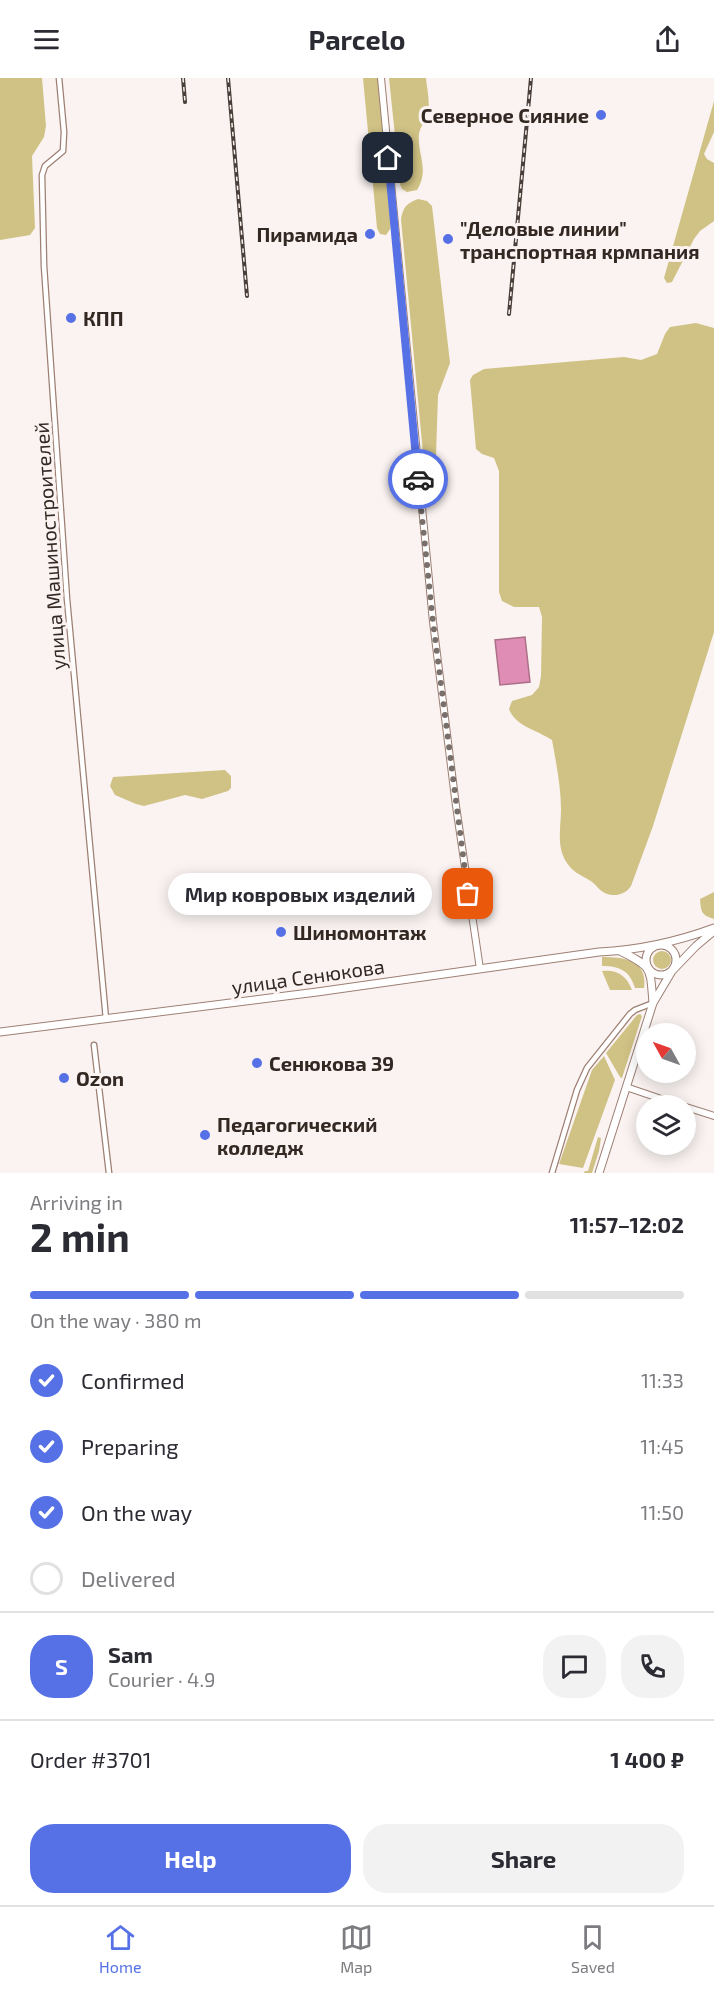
<!DOCTYPE html>
<html lang="en">
<head>
<meta charset="utf-8">
<style>
	:root { --surface:#fff; --page:#f2f2f3; --text:#2b2b33; --muted:#7c7c81; --line:#e1e1e2; --accent:#5671e6 }
	body { margin:0; font-family:"Exo 2",sans-serif; background:var(--page); color:var(--text); height:100vh; display:flex; flex-direction:column; font-size:22px; white-space:nowrap }
	* { box-sizing:border-box; margin:0 }
	p { font-size:20px; color:var(--muted) }
	.icon { flex:none; width:33px; height:33px; fill:none; stroke:currentColor; stroke-width:2; stroke-linecap:round; stroke-linejoin:round }
	.map { position:relative; height:1095px; overflow:hidden }
	.details { display:flex; flex-direction:column; background:var(--surface); flex:1 }
	.details>* { flex:none }
	.needle { width:39px; rotate:310deg }
	.fabs { position:absolute; left:636px; top:945px; display:grid; gap:12px }
	.fabs a { display:grid; place-items:center; width:60px; height:60px; border-radius:50%; background:var(--surface); box-shadow:0 3px 15px #0003; font-size:30px }
	.pin { position:absolute; display:grid; place-items:center; width:51px; height:51px; color:#fff; margin:-26px; border-radius:12px; box-shadow:0 3px 9px #0006 }
	.courier { position:absolute; display:grid; place-items:center; width:60px; height:60px; margin:-30px; border:4px solid #5671e6; border-radius:50%; background:#fff; color:#222; box-shadow:0 2px 8px #0007 }
	.bubble { position:absolute; height:42px; border-radius:21px; background:var(--surface); box-shadow:0 3px 15px #0003; font-size:20px; font-weight:700; line-height:42px; text-align:center }
	.overview em { font-style:normal; font-weight:700 }
	.overview div { display:flex; flex-direction:column-reverse }
	.overview { display:flex; align-items:center; justify-content:space-between; height:102px; padding:0 30px }
	h1 { font-size:39px; font-weight:700; line-height:45px }
	.bar { display:grid; grid-template-columns:repeat(4,1fr); gap:9px 6px; align-content:center; height:72px; padding:0 30px }
	.bar i { height:8px; border-radius:4px; background:var(--line) }
	.bar .active { background:var(--accent) }
	.bar p { grid-column:span 4 }
	.line { display:flex; align-items:center; gap:15px; padding:0 30px; border-top:2px solid var(--line) }
	.line div { flex:1 }
	.round { display:grid; place-items:center; flex:none; width:63px; height:63px; border-radius:24px; background:var(--page) }
	ol { padding:0 30px; list-style:none }
	li { display:flex; align-items:center; gap:18px; height:66px }
	li p { margin-inline-start:auto }
	li .icon { padding:6px; border-radius:50%; background:var(--accent); color:#fff; stroke-width:4 }
	li:last-child { color:var(--muted) }
	li i { width:33px; height:33px; border:3px solid var(--line); border-radius:50% }
	.cta { display:flex; gap:12px; margin-top:auto; padding:12px 30px }
	.cta a { flex:1; height:69px; border-radius:24px; background:var(--accent); color:#fff; font-size:24px; font-weight:700; line-height:69px; text-align:center }
	.cta a+a { background:var(--page); color:var(--text) }
	header { display:flex; justify-content:space-between; align-items:center; height:78px; padding:0 30px; background:var(--surface); font-size:27px; font-weight:700 }
	.menu { display:flex; justify-content:space-around; align-items:center; height:84px; border-top:2px solid var(--line); background:var(--surface); font-size:16px; color:var(--muted) }
	.menu a { display:grid; justify-items:center; gap:3px }
	.menu .active { color:var(--accent) }
	.map>svg:first-child { display:block }
	.green { fill:#d0c284 }
	.water { fill:#df8db4; stroke:#ac6f88; stroke-width:1.5 }
	.lines { fill:none; stroke-linecap:round; stroke-linejoin:round }
	.minor-casing { stroke:#9d7f73; stroke-width:7 }
	.tertiary-casing { stroke:#9d7f73; stroke-width:8 }
	.secondary-casing { stroke:#9d7f73; stroke-width:9 }
	.minor { stroke:#fff; stroke-width:4.5 }
	.tertiary { stroke:#fff; stroke-width:6 }
	.secondary { stroke:#fff; stroke-width:7 }
	.rail-casing { stroke:#493e39; stroke-width:4 }
	.rail { stroke:#faf3f1; stroke-width:1.5; stroke-dasharray:4.5; stroke-linecap:butt }
	.done { stroke:#796f6b; stroke-width:6; stroke-dasharray:0 10.8 }
	.route { stroke:#5671e6; stroke-width:8 }
	.poi-dot { fill:#5671e6; stroke:#faf3f1; stroke-width:2 }
	.labels { text-anchor:middle; dominant-baseline:central; stroke-width:6; stroke-linejoin:round; paint-order:stroke }
	.poi-label { font-size:20px; font-weight:bold; fill:#342823; stroke:#faf3f1; text-anchor:start }
	.street-label { font-size:20px; fill:#342823; stroke:#faf3f1 }
</style>
</head>
<body>
<header><svg class="icon" aria-label="menu" viewBox="0 0 24 24"><path d="M4 6h16M4 12h16M4 18h16"/></svg>Parcelo<svg class="icon" aria-label="share" viewBox="0 0 24 24"><path d="M12 15V3M7 8l5-5 5 5M5 13v7h14v-7"/></svg></header>
<div class="map">
<svg width="714" height="1095" viewBox="0 0 714 1095">
	<rect width="100%" height="100%" fill="#faf3f1"/>
	<path class="green" d="M0,0H42L46,48L44,59L32,78L35,150L30,157L0,162Z
		M363,0H378L391,143L390,151L386,157L380,156L377,150Z
		M389,0H426C427,12 431,26 427,38C425,44 420,49 419,56C417,77 430,91 417,112L407,114L402,111L400,106Z
		M714,23V54L704,76L707,81L714,85V143L700,153L694,161L672,204L667,205L664,200Z
		M418,121L427,123L432,128L450,285L438,317L435,407L432,410L428,411L426,407L401,141C403,129 407,125 418,121Z
		M696,245L714,250V554L653,748L631,808C625,817 613,820 603,814C598,811 595,805 589,802C583,798 575,795 570,789C555,772 561,751 561,731C561,709 556,684 552,662C537,652 515,648 509,631L512,623L532,617L539,609L541,598L542,539L539,529H514L502,523L499,514V393L494,380L482,376L476,371L470,302L473,297L484,291L624,279L641,282L657,276L665,256L670,249Z
		M225,692L231,698V710L228,713L202,721L185,717L144,728L136,726L115,717L110,708L113,699Z
		M714,814V841C702,837 701,835 700,821Z
		M653 882a9 9 0 1 1 18 0a9 9 0 1 1-18 0Z
		M602,879C624,879 648,882 644,910H635C630,893 620,888 602,888Z
		M602,893C617,891 627,898 632,912H610Z
		M640,936L642,938L622,1000L620,999L606,975L637,937Z
		M604,978L615,1002L583,1090L559,1086L592,992Z
		M598,1059L601,1060L599,1073L592,1095H584L585,1093H588Z"/>
	<path class="water" d="M525,559L530,604L500,607L495,562Z"/>
	<g class="lines">
		<defs>
			<path id="minor" d="M59,0L64,54L63,73L45,88L42,97L44,188L67,521L106,941
				M94,967L109,1095
				M552,1095L577,1012L587,990L630,936L635,932L653,925"/>
			<path id="tertiary" d="M381,0L433,544L456,728L480,891
				M626,1009L682,1028
				M686,1029L714,1038"/>
			<path id="secondary" d="M646 882a15 15 0 1 1 30 0a15 15 0 1 1-30 0Z
				M620,873C653,889 650,890 653,925
				M0,954L317,914L599,874C639,872 676,864 714,850
				M599,1095L653,925L672,893L696,868L714,853"/>
		</defs>
		<use href="#minor" class="minor-casing"/>
		<use href="#tertiary" class="tertiary-casing"/>
		<use href="#secondary" class="secondary-casing"/>
		<use href="#minor" class="minor"/>
		<use href="#tertiary" class="tertiary"/>
		<use href="#secondary" class="secondary"/>
		<defs>
			<path id="rail" d="M183,0L185,24
				M228,0L247,218
				M509,236L531,0"/>
		</defs>
		<use href="#rail" class="rail-casing"/>
		<use href="#rail" class="rail"/>
	</g>
	<g class="lines">
		<path class="done" d="M418,401L433,544L468,816"/>
		<path class="route" d="M388,80L418,401"/>
	</g>
	<g class="poi-dot">
		<circle cx="601" cy="37" r="6"/>
		<circle cx="370" cy="156" r="6"/>
		<circle cx="448" cy="161" r="6"/>
		<circle cx="71" cy="240" r="6"/>
		<circle cx="281" cy="854" r="6"/>
		<circle cx="257" cy="985" r="6"/>
		<circle cx="64" cy="1000" r="6"/>
		<circle cx="205" cy="1057" r="6"/>
	</g>
	<g class="labels">
		<g class="poi-label">
			<text x="589" y="37" text-anchor="end">Северное Сияние</text>
			<text x="460" y="150">"Деловые линии"<tspan x="460" dy="23">транспортная крмпания</tspan></text>
			<text x="358" y="156" text-anchor="end">Пирамида</text>
			<text x="83" y="240">КПП</text>
			<text x="293" y="854">Шиномонтаж</text>
			<text x="269" y="985">Сенюкова 39</text>
			<text x="76" y="1000">Ozon</text>
			<text x="217" y="1046">Педагогический<tspan x="217" dy="23">колледж</tspan></text>
		</g>
		<g class="street-label">
			<text transform="translate(49 468) rotate(-94)">улица Машиностроителей</text>
			<text transform="translate(308 898) rotate(-8)">улица Сенюкова</text>
		</g>
	</g>
</svg>
<div class="fabs">
<a><svg class="needle" viewBox="-14 -14 28 28"><path d="M0-13l5 13h-10z" fill="#e53935"/><path d="M0 13l5-13h-10z" fill="#7c7c81"/></svg></a>
<a><svg class="icon" aria-label="layers" viewBox="0 0 24 24"><path d="M12 4l9 5-9 5-9-5zM3 14l9 5 9-5"/></svg></a>
</div>
<div class="pin" style="left:468px;top:816px;background:#ea580c"><svg class="icon" aria-label="bag" viewBox="0 0 24 24"><path d="M5 8h14l-1 12H6zM9 8a3 3 0 0 1 6 0"/></svg></div>
<div class="pin" style="left:388px;top:80px;background:#1f2937"><svg class="icon" aria-label="home" viewBox="0 0 24 24"><path d="M3 11l9-7 9 7M6 9v11h12V9"/></svg></div>
<div class="courier" style="left:418px;top:401px"><svg class="icon" aria-label="car" viewBox="0 0 24 24"><path d="M5 17H2v-5l4-1 3-4h7l3 4 3 1v5h-3M9 17h6M6 11h13"/><circle cx="7" cy="17" r="2"/><circle cx="17" cy="17" r="2"/></svg></div>
<div class="bubble" style="left:168px;top:795px;width:264px">Мир ковровых изделий</div>
</div>
<section class="details">
<div class="overview"><div><h1>2 min</h1><p>Arriving in</p></div><em>11:57–12:02</em></div>
<div class="bar"><i class="active"></i><i class="active"></i><i class="active"></i><i></i><p>On the way · 380 m</p></div>
<ol>
<li><svg class="icon" aria-label="check" viewBox="0 0 24 24"><path d="M5 12l5 5 9-10"/></svg>Confirmed<p>11:33</p></li>
<li><svg class="icon" aria-label="check" viewBox="0 0 24 24"><path d="M5 12l5 5 9-10"/></svg>Preparing<p>11:45</p></li>
<li><svg class="icon" aria-label="check" viewBox="0 0 24 24"><path d="M5 12l5 5 9-10"/></svg>On the way<p>11:50</p></li>
<li><i></i>Delivered</li>
</ol>
<div class="line" style="height:108px"><b class="round" style="background:var(--accent);color:#fff">S</b><div><b>Sam</b><p>Courier · 4.9</p></div><a class="round"><svg class="icon" aria-label="chat" viewBox="0 0 24 24"><path d="M4 5h16v11H9l-5 4z"/></svg></a><a class="round"><svg class="icon" aria-label="phone" viewBox="0 0 24 24"><path d="M5 4h4l2 5-3 2q2 4 5 5l2-3 5 2v4C11 20 4 13 5 4z"/></svg></a></div>
<div class="line" style="height:78px"><div>Order #3701</div><b>1 400 ₽</b></div>
<div class="cta"><a>Help</a><a>Share</a></div>
</section>
<nav class="menu">
<a class="active"><svg class="icon" aria-label="home" viewBox="0 0 24 24"><path d="M3 11l9-7 9 7M6 9v11h12V9"/></svg>Home</a>
<a><svg class="icon" aria-label="map" viewBox="0 0 24 24"><path d="M3 6l6-2 6 2 6-2v14l-6 2-6-2-6 2zM9 4v14M15 6v14"/></svg>Map</a>
<a><svg class="icon" aria-label="saved" viewBox="0 0 24 24"><path d="M7 4h10v16l-5-4-5 4z"/></svg>Saved</a>
</nav>
</body>
</html>
